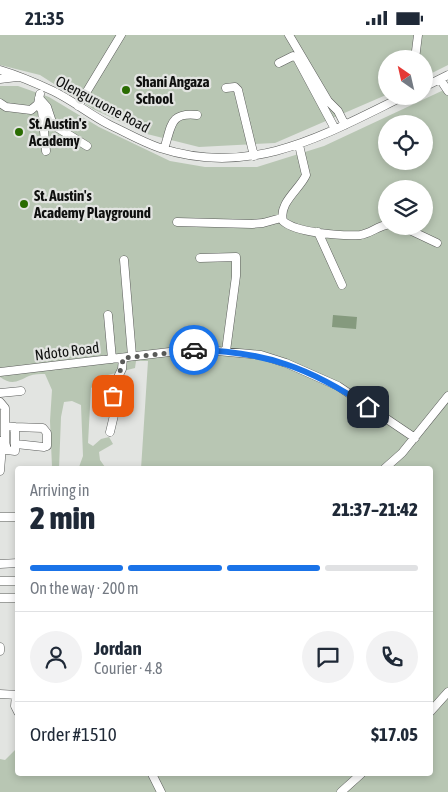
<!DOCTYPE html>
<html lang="en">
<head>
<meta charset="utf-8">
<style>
	:root { --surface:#fff; --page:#f2f2f3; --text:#1f2937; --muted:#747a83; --line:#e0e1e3; --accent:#1a73e8 }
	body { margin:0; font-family:"Asap Condensed",sans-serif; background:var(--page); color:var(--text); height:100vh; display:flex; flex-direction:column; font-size:19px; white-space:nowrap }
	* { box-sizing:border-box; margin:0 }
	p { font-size:16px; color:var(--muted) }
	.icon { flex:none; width:28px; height:28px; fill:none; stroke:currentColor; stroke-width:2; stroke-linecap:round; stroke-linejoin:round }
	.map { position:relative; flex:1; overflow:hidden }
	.sheet { position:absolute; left:15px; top:431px; width:418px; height:310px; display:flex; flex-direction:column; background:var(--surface); border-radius:5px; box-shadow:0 2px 8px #0003 }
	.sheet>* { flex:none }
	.needle { width:32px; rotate:326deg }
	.fabs { position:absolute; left:378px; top:15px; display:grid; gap:10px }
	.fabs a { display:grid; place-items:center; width:55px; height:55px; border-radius:50%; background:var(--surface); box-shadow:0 2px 8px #0003; font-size:25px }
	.pin { position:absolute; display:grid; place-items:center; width:42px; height:42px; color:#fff; margin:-21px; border-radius:10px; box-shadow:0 2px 8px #0006 }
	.courier { position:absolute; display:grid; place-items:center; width:50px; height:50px; margin:-25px; border:4px solid #1a73e8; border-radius:50%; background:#fff; color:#222; box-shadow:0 1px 6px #0007 }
	.summary em { font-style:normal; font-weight:800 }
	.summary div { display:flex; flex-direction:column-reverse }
	.summary { display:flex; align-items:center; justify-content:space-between; height:85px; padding:0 15px }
	h1 { font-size:32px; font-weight:800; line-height:38px }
	.bar { display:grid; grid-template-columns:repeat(4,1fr); gap:8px 5px; align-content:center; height:60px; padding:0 15px }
	.bar i { height:6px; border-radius:4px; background:var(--line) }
	.bar .current { background:var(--accent) }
	.bar p { grid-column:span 4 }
	.line { display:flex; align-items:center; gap:12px; padding:0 15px; border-top:1px solid var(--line) }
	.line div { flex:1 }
	.round { display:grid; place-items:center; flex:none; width:52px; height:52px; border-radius:26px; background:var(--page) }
	.status { display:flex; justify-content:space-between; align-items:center; height:35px; padding:0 25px; background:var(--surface); direction:ltr }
	.status svg { height:14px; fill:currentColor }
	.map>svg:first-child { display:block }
	.green { fill:#b8c6b3; fill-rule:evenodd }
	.water { fill:#859a7e }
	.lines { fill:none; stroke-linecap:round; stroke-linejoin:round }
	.minor-casing { stroke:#5a5c5a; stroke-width:9 }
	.minor { stroke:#fff; stroke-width:8 }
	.done { stroke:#595a58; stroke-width:5; stroke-dasharray:0 9 }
	.route { stroke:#1a73e8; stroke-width:6 }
	.poi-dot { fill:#2a6c02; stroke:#e2e4e1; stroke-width:2 }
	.labels { text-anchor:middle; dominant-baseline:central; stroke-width:4.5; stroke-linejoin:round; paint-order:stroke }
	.poi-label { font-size:15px; font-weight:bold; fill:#0f100f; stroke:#e2e4e1; text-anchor:start }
	.street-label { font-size:15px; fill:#0f100f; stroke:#e2e4e1 }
</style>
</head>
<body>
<div class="status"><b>21:35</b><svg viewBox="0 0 49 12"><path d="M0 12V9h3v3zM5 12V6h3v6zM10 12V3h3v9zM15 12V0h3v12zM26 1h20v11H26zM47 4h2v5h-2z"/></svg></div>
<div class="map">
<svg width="448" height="757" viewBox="0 0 448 757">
	<rect width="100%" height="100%" fill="#e2e4e1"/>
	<path class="green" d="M0,0H448V30L424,42V24H386V60L275,108L199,112L147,99L93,74L40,40L0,30Z
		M0,51H18L49,62L99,92L170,126L205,132H257L324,111L448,53V757H0V724L5,725L17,713L18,739H430V434H141L148,326H136L135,333L108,340L91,353L88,408L93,411L101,404L109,402L113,409L99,417L100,425L105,432L72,434L79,432L83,421L81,370L72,366L64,367L61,382L59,434L52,432L50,386L52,355L45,339C40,339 34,339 29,341C18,346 12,351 0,342ZM386,89H424V126H386ZM386,154H424V191H386Z"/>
	<path class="water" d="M333,280L357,282L356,294L332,292Z"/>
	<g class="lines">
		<defs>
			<path id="minor" d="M289,0L328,66L338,76L345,90
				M415,24L418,0
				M279,28L293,21L297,23L335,94
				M0,35C17,40 36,48 53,56C72,65 89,79 108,89C125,97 142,107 160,113C252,143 324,100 404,61
				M0,44L17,42
				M440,44L448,56
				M424,52L448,40
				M226,53L235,52L238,55L254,121
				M39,63L47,72L53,90L87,111
				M0,68L6,72L31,75L38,69L40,59
				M38,69L42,76L46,116
				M78,71L121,0
				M299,110L306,140C300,154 278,168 283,186C296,198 342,201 360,200C369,199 377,192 386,190
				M164,114C172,91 169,77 197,80
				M177,187L252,189L263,188L281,183
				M401,191L437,208
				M318,197L342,250
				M200,223L236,222V241L226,316
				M124,225L132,321
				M108,280L112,324
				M0,337L195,314L261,320L286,328L338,351L415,403
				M0,358L21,356
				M0,367L5,373V407L0,406
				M5,391L15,392V416L7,415L5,407
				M15,392L43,393L47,398V411L44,412L16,409
				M110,397L115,376L112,354L122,334L123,323
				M384,434L402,418L448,361
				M0,436L2,411
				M0,482H18
				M0,529L18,528
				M0,546H18
				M0,563H18
				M0,616V612
				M0,659L18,660
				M16,660L15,671L18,677
				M430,677L448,657
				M152,739L161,757
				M341,757L361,739"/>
		</defs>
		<use href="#minor" class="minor-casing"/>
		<use href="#minor" class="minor"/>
	</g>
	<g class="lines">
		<path class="done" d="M113,361C111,347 122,340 123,323L194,315"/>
		<path class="route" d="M194,315C264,316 311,333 368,372"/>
	</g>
	<g class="poi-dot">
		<circle cx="126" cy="55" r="5"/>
		<circle cx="19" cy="97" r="5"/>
		<circle cx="24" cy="169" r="5"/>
	</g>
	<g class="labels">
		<g class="poi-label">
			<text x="136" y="46">Shani Angaza<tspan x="136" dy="17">School</tspan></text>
			<text x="29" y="88">St. Austin's<tspan x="29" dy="17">Academy</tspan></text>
			<text x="34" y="160">St. Austin's<tspan x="34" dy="17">Academy Playground</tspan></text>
		</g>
		<g class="street-label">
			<text transform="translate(103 69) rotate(28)">Olenguruone Road</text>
			<text transform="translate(67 316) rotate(-7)">Ndoto Road</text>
		</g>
	</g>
</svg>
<div class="fabs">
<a><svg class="needle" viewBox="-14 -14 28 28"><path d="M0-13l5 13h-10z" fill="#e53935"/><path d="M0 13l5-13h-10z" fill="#747a83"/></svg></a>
<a><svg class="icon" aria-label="locate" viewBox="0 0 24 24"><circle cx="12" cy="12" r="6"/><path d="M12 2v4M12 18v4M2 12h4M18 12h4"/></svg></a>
<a><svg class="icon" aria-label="layers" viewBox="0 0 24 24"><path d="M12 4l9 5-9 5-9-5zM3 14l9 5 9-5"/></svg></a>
</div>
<div class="pin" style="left:113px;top:361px;background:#ea580c"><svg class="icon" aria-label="bag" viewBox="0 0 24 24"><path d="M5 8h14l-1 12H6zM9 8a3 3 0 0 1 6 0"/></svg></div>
<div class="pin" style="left:368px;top:372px;background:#1f2937"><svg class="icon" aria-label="home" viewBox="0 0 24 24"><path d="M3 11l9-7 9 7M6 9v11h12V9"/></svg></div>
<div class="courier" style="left:194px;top:315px"><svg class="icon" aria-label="car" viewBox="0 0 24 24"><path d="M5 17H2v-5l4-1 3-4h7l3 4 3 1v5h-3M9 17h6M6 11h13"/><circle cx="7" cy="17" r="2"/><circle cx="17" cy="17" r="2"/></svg></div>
<section class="sheet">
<div class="summary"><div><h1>2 min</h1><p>Arriving in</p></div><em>21:37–21:42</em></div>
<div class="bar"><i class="current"></i><i class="current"></i><i class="current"></i><i></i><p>On the way · 200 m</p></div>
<div class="line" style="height:90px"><a class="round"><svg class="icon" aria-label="person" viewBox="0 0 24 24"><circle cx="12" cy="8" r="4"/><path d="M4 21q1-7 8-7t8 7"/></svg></a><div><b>Jordan</b><p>Courier · 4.8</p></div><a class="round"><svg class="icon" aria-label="chat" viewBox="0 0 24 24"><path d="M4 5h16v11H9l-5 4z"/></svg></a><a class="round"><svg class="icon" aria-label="phone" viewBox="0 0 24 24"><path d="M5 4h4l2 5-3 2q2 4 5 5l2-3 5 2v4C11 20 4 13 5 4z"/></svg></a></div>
<div class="line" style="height:65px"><div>Order #1510</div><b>$17.05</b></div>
</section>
</div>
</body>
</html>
